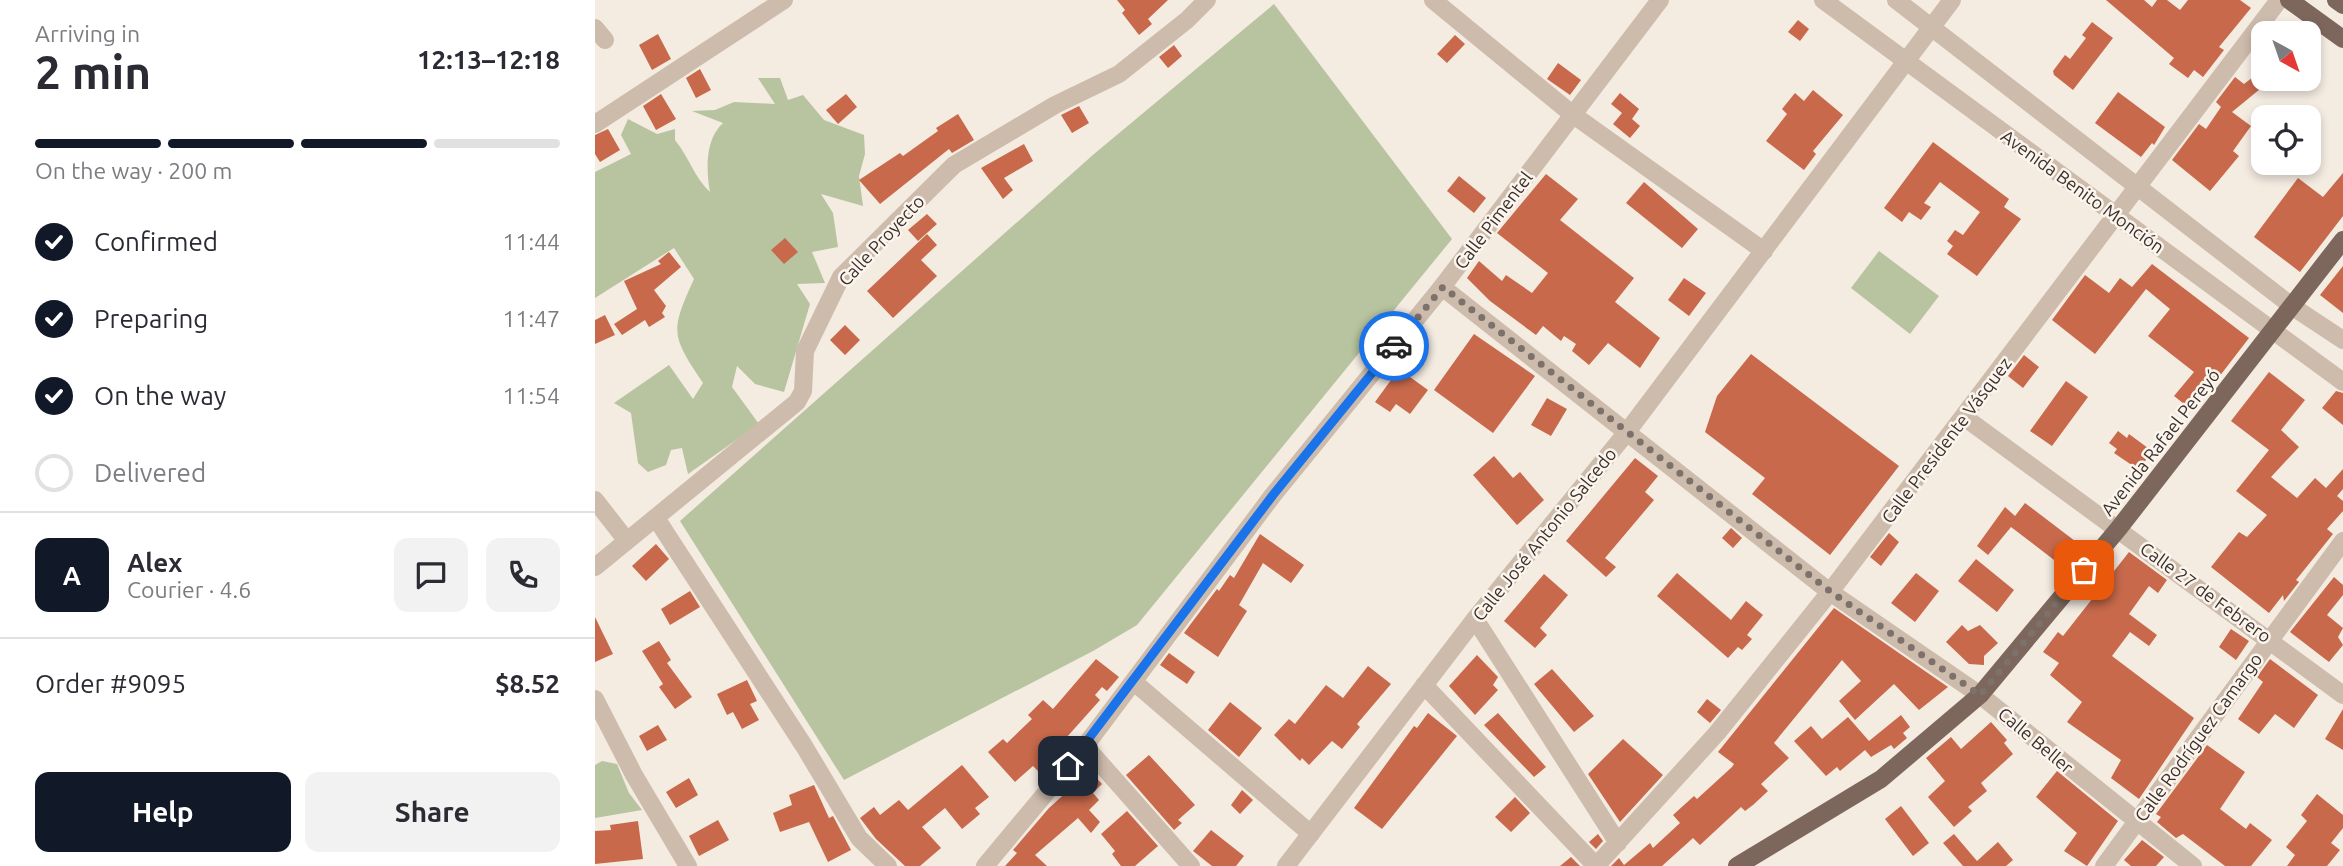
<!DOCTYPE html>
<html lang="en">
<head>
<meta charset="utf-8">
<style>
	:root { --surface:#fff; --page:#f2f2f3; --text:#2b2b33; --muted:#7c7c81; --line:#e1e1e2; --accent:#111827 }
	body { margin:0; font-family:Ubuntu,sans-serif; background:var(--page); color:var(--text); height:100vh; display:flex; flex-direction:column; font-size:26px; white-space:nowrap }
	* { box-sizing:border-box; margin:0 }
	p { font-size:23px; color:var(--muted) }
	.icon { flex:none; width:38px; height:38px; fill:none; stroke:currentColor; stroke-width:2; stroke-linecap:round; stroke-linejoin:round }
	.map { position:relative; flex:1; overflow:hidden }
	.panel { display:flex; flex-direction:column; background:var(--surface); width:595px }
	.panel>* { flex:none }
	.needle { width:46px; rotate:140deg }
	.controls { position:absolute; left:1656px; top:21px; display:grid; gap:14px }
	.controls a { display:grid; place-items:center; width:70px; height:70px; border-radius:14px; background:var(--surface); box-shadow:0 4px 10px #0003; font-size:35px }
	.pin { position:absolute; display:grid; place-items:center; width:60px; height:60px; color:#fff; margin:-30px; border-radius:14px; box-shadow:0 4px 10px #0006 }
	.courier { position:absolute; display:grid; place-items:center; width:70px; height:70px; margin:-35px; border:5px solid #1a73e8; border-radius:50%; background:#fff; color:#222; box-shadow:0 2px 9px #0007 }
	.summary em { font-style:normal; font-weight:600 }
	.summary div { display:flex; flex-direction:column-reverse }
	.summary { display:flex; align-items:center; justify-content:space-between; height:119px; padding:0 35px }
	h1 { font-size:46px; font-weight:600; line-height:52px }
	.bar { display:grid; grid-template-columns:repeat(4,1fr); gap:10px 7px; align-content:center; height:84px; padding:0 35px }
	.bar i { height:9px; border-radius:5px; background:var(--line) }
	.bar .active { background:var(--accent) }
	.bar p { grid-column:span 4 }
	.line { display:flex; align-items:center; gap:18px; padding:0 35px; border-top:2px solid var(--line) }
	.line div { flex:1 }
	.round { display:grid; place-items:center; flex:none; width:74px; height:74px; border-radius:14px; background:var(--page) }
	ol { padding:0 35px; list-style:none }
	li { display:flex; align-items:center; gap:21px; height:77px }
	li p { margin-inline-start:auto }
	li .icon { padding:7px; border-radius:50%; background:var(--accent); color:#fff; stroke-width:4 }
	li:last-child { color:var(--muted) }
	li i { width:38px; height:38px; border:4px solid var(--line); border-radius:50% }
	.cta { display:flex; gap:14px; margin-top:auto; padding:14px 35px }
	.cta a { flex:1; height:80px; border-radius:14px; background:var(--accent); color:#fff; font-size:28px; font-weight:600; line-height:80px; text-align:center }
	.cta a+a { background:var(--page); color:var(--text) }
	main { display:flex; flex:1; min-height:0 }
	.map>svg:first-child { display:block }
	.green { fill:#b8c4a0 }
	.building { fill:#c8694b }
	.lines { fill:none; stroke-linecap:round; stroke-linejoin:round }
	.minor { stroke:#cdbbac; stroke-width:18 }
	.major { stroke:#7d675c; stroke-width:18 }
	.done { stroke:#7c716b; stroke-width:7; stroke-dasharray:0 12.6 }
	.route { stroke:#1a73e8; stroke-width:9 }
	.labels { text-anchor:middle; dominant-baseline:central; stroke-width:5; stroke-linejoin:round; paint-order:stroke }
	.street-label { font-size:18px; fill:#3b302b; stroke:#fbf5ee }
</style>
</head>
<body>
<main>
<section class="panel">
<div class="summary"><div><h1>2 min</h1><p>Arriving in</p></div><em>12:13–12:18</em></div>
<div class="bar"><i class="active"></i><i class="active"></i><i class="active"></i><i></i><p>On the way · 200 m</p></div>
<ol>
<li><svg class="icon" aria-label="check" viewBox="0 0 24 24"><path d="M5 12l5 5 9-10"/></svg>Confirmed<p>11:44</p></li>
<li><svg class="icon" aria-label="check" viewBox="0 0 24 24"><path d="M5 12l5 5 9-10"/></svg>Preparing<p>11:47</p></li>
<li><svg class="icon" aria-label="check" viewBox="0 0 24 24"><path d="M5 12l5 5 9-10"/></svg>On the way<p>11:54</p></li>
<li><i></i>Delivered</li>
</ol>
<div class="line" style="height:126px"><b class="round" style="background:var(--accent);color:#fff">A</b><div><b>Alex</b><p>Courier · 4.6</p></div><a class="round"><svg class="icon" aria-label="chat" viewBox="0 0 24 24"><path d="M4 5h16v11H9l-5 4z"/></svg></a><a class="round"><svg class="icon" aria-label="phone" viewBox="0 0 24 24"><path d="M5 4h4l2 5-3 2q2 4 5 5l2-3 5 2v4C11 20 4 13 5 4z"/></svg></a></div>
<div class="line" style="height:91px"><div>Order #9095</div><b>$8.52</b></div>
<div class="cta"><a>Help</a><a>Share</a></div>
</section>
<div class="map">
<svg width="1748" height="866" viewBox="0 0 1748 866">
	<rect width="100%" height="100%" fill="#f4ebe1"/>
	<path class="green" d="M679,4L857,239L542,625L498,651L249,780L85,521L499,154Z
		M163,78H185L193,100L208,95L229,120L269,135L270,154L264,176L268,206L226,194L238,213L243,247L217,252L230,283L202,284L215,304L189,392L160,384L142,366L137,387L164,424L93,474L87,448L76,450L71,465L53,472L43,463L36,413L19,403L74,365L98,399L108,383C76,335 75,332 99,279L79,248L0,298V172L36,154L26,135L33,119L62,134L80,129V140C94,157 99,177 115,192C111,170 110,139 128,123L97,111L120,110L139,102L180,104Z
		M1284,251L1344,296L1315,334L1256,288Z
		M7,761L22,764L34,793L47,810L0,818V765Z"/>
	<path class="building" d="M522,0H573L553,19L557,24L544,35L527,13L530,10Z
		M1511,0H1549L1557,7L1562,0H1572L1585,10L1593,0H1645L1656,8L1624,47L1629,50L1608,77L1599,70L1593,78L1574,64L1579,58Z
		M1203,20L1214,29L1205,41L1193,32Z
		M1497,22L1518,38L1478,90L1459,75L1458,71L1470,55L1475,59L1491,38L1487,35Z
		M63,34L76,59L57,70L44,45Z
		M860,35L870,44L852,63L842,54Z
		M579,45L587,56L573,68L564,57Z
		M963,63L986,80L975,95L952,79Z
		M105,69L116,90L101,98L91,78Z
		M1667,70L1668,79L1676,80L1637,112L1656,126L1638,151L1644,156L1615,191L1577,160L1604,124L1611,129L1626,107L1621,102L1640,77L1649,84Z
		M1218,90L1248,115L1218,151L1221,154L1209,170L1171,141L1192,114L1187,109L1200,93L1209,101Z
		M1523,92L1570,127L1559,145L1557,143L1546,157L1500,123Z
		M1025,93L1044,109L1037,119L1045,126L1035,138L1018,124L1027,113L1016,104Z
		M66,94L81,119L61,130L48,106Z
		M251,94L262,107L243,124L231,110Z
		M484,106L494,123L477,133L466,115Z
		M363,114L379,140L357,153L354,149L285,204L264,180L305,153L308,156L343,131L341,128Z
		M13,129L25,150L5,162L0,154V135Z
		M1338,142L1414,199L1409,207L1426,219L1382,276L1352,254L1358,246L1352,241L1360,230L1368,235L1385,212L1345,182L1329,203L1336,207L1326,220L1314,212L1307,222L1289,208Z
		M429,144L438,161L409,178L418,190L408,199L386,168Z
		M1748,173V216L1705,272L1659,237L1703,178L1728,197Z
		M951,174L983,199L965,220L1039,278L1020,302L1065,338L1045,368L1013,343L994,365L977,351L981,344L969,336L966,341L948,326L941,335L895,301L872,278L884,261L907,281L911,275L937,293L953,273L902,233Z
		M864,176L891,198L879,213L852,191Z
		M1049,182L1103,229L1087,248L1031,203Z
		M332,214L342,224L323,241L313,230Z
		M332,234L342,245L326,260L342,276L298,318L272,291Z
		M190,238L203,252L189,264L176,250Z
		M74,252L86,267L59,290L71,306L67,313L70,317L54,327L50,320L27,335L19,324L42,309L29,281L66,264L63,261Z
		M1557,264L1654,338L1617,386L1613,383L1593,407L1579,396L1599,372L1553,336L1575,309L1551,289L1500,354L1457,320L1490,275L1514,293L1525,278L1537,287Z
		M1748,266V313L1725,295Z
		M1089,278L1111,293L1094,316L1073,300Z
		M10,315L20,335L0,344V320Z
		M250,325L265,340L250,355L235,340Z
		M879,334L940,376L898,433L839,390Z
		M1156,354L1304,466L1235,555L1157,494L1170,478L1110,432L1122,396Z
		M1429,355L1444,367L1428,388L1413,376Z
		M804,369L833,390L815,414L801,404L795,412L780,402Z
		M1674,372L1710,400L1686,430L1704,447L1676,477L1702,498L1720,478L1731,488L1748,469V489L1742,496L1748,501V511L1732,529L1738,534L1701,580L1704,582L1689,601L1688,595L1674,613L1616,567L1644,532L1652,537L1672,515L1641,491L1674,450L1636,421Z
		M1471,381L1493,397L1457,446L1435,431Z
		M1741,391L1748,393V425L1727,408Z
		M952,398L972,409L956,436L936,425Z
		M1523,431L1532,438L1534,434L1557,451L1544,470L1519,453L1522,449L1514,443Z
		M899,456L918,478L925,472L949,500L922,525L878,475Z
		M1040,458L1063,476L1050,492L1059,500L1010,558L1021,567L1011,577L971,541Z
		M1430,503L1480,541L1463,563L1416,527L1393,555L1382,546L1410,507L1420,516Z
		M1136,528L1147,538L1138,548L1127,538Z
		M1294,533L1304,542L1286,566L1275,557Z
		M665,534L709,565L696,583L668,563L644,605L652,611L623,657L589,633L622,589L624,591L635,575L639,578Z
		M61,544L74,559L51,581L37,566Z
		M1534,552L1572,580L1563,593L1554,586L1534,614L1562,635L1554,646L1535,632L1517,656L1599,718L1544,799L1516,778L1526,760L1472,722L1487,702L1455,675L1464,663L1448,652L1463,632L1468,636Z
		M1381,559L1419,590L1402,612L1363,581Z
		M1082,573L1136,620L1151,601L1168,615L1152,635L1157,639L1147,650L1143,647L1133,658L1062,596Z
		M1321,573L1344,591L1320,622L1296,603Z
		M949,574L973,595L945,628L952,635L940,648L909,621Z
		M1739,577L1748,585V595L1732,615L1748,628L1743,637L1748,645L1734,662L1695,632Z
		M95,591L105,607L75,625L66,609Z
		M1239,608L1353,687L1324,710L1299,684L1260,720L1244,701L1266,681L1247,660L1179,743L1194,758L1166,784L1173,791L1158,805L1150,811L1146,807L1105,845L1098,838L1067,866H1016L1024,858L1029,865L1055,843L1058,848L1085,823L1078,815L1099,796L1102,799L1137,767L1139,764L1123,752Z
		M0,617L18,654L0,662Z
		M1367,625L1373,631L1385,625L1403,643L1389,656V665L1374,664L1351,642Z
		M1636,629L1654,641L1641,660L1624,647Z
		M64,641L76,660L72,663L97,697L80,709L64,687L68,684L47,651Z
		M574,653L600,672L592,684L565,665Z
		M882,655L903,677L898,685L903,690L880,715L854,686Z
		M501,659L524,677L512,691L507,687L500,695L505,700L463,747L468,751L458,762L446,774L438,766L420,782L393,752L408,739L412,743L437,719L433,715L448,700L458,709Z
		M1675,659L1723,695L1699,728L1680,714L1664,734L1643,719L1668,682L1662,677Z
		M773,666L796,684L762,724L765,727L747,749L737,741L714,765L707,758L705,761L679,735L694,719L700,724L731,685L748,698Z
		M957,669L999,716L979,732L939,684Z
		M152,680L162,701L155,704L164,720L147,729L138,712L132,715L122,694Z
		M1112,699L1126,710L1115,723L1102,712Z
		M635,702L667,728L644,757L613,730Z
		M1748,709V750L1730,739Z
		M833,713L862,736L787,829L759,808L819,726L822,728Z
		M903,713L951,767L939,777L889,725Z
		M1306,715L1315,727L1308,733L1312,738L1299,749L1296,745L1276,757L1270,750L1245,771L1242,767L1231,776L1199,741L1216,726L1227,739L1253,717L1274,741Z
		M1396,722L1412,740L1409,743L1418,754L1386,783L1392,791L1373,807L1377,811L1359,827L1333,797L1350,781L1331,758L1356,737L1366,749Z
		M63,725L72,740L52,751L44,736Z
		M1028,739L1068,775L1025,822L993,774Z
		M1612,745L1650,772L1625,809L1651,829L1655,823L1677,840L1656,866H1630L1588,834L1581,838L1562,822L1566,817L1561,814Z
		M554,755L600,805L583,820L587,823L579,830L531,775Z
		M367,765L394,797L380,808L385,814L367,829L350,808L327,827L346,848L325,866H310L281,839L265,818L279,807L285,815L304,800L313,810Z
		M495,771L507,784L498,793L504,800L494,810L505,822L496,833L483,818L440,855L452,866H410L422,853L418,850L454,808Z
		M1462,771L1523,821L1492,866L1469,851L1482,833L1441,797Z
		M94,778L103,795L81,808L71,792Z
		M219,785L234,818L238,816L256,850L233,862L214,822L185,832L178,813L197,805L194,795Z
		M647,790L658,800L645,814L636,805Z
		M1722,794L1748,815V828L1736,843L1745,850L1732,866H1692L1700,855L1691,847L1712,821L1706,815Z
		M920,797L935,813L916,832L900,817Z
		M1306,806L1334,843L1318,856L1290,819Z
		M532,811L563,846L540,866H526L517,854L520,851L506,834Z
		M123,820L134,840L104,856L94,836Z
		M43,821L48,859L0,864V831L16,830L15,825Z
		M616,830L649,856L641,866H617L598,851Z
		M1003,834L1008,841L1001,849L994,842Z
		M1359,834L1382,861L1403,842L1418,860L1411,866H1368L1348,843Z
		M1547,840L1569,857L1561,866H1536L1529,860Z
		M976,857L985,866H965Z"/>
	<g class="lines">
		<path class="minor" d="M838,0L977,114L1169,251
			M1228,0L1748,382
			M1301,0L1698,307L1748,340
			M0,28L10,40
			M0,124L189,0
			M847,287L1235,592L1385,695L1598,866
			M1369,417L1748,695
			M0,500L32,541
			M61,518L209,746L264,838L293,866
			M0,567L202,402L208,391L210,351L246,277L359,165L460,105L524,74L592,20L612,0
			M880,619L1023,843
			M539,682L716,834
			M829,685L1001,866
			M0,699L39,775L93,866
			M490,746L596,866
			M390,866L490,746L678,495L847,287L1065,0
			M691,866L880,619L1032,432L1357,0
			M1001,866L1122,733L1235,592L1684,0
			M1509,866L1748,541"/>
		<path class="major" d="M1694,0L1748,39
			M1741,0L1748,5
			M1142,866L1286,779L1385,695L1524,528L1748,240"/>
	</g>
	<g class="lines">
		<path class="done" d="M799,346L848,287L1236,592L1385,695L1489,570"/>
		<path class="route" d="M473,766L678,495L799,346"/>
	</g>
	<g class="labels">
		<g class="street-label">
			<text transform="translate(1488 191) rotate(36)">Avenida Benito Monción</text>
			<text transform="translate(898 220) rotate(-53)">Calle Pimentel</text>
			<text transform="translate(286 240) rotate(-47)">Calle Proyecto</text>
			<text transform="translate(1351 440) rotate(-53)">Calle Presidente Vásquez</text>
			<text transform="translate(1565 442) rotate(-52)">Avenida Rafael Pereyó</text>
			<text transform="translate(949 534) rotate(-51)">Calle José Antonio Salcedo</text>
			<text transform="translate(1611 592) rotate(36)">Calle 27 de Febrero</text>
			<text transform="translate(1603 737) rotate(-54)">Calle Rodríguez Camargo</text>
			<text transform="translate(1441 740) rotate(40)">Calle Beller</text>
		</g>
	</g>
</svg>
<div class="controls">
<a><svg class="needle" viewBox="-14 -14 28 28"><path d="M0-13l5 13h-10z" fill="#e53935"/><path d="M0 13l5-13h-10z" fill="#7c7c81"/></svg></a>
<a><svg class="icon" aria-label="locate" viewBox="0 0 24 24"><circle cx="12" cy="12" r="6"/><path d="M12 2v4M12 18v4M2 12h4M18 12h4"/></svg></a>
</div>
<div class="pin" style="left:1489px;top:570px;background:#ea580c"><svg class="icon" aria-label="bag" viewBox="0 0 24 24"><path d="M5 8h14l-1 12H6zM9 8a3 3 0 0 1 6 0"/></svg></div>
<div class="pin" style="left:473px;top:766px;background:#1f2937"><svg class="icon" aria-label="home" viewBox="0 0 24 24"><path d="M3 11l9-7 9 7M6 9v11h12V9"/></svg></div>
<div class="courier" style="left:799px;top:346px"><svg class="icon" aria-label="car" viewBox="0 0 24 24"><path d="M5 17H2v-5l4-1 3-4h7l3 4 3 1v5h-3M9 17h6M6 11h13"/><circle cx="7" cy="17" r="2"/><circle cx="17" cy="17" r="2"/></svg></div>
</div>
</main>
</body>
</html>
